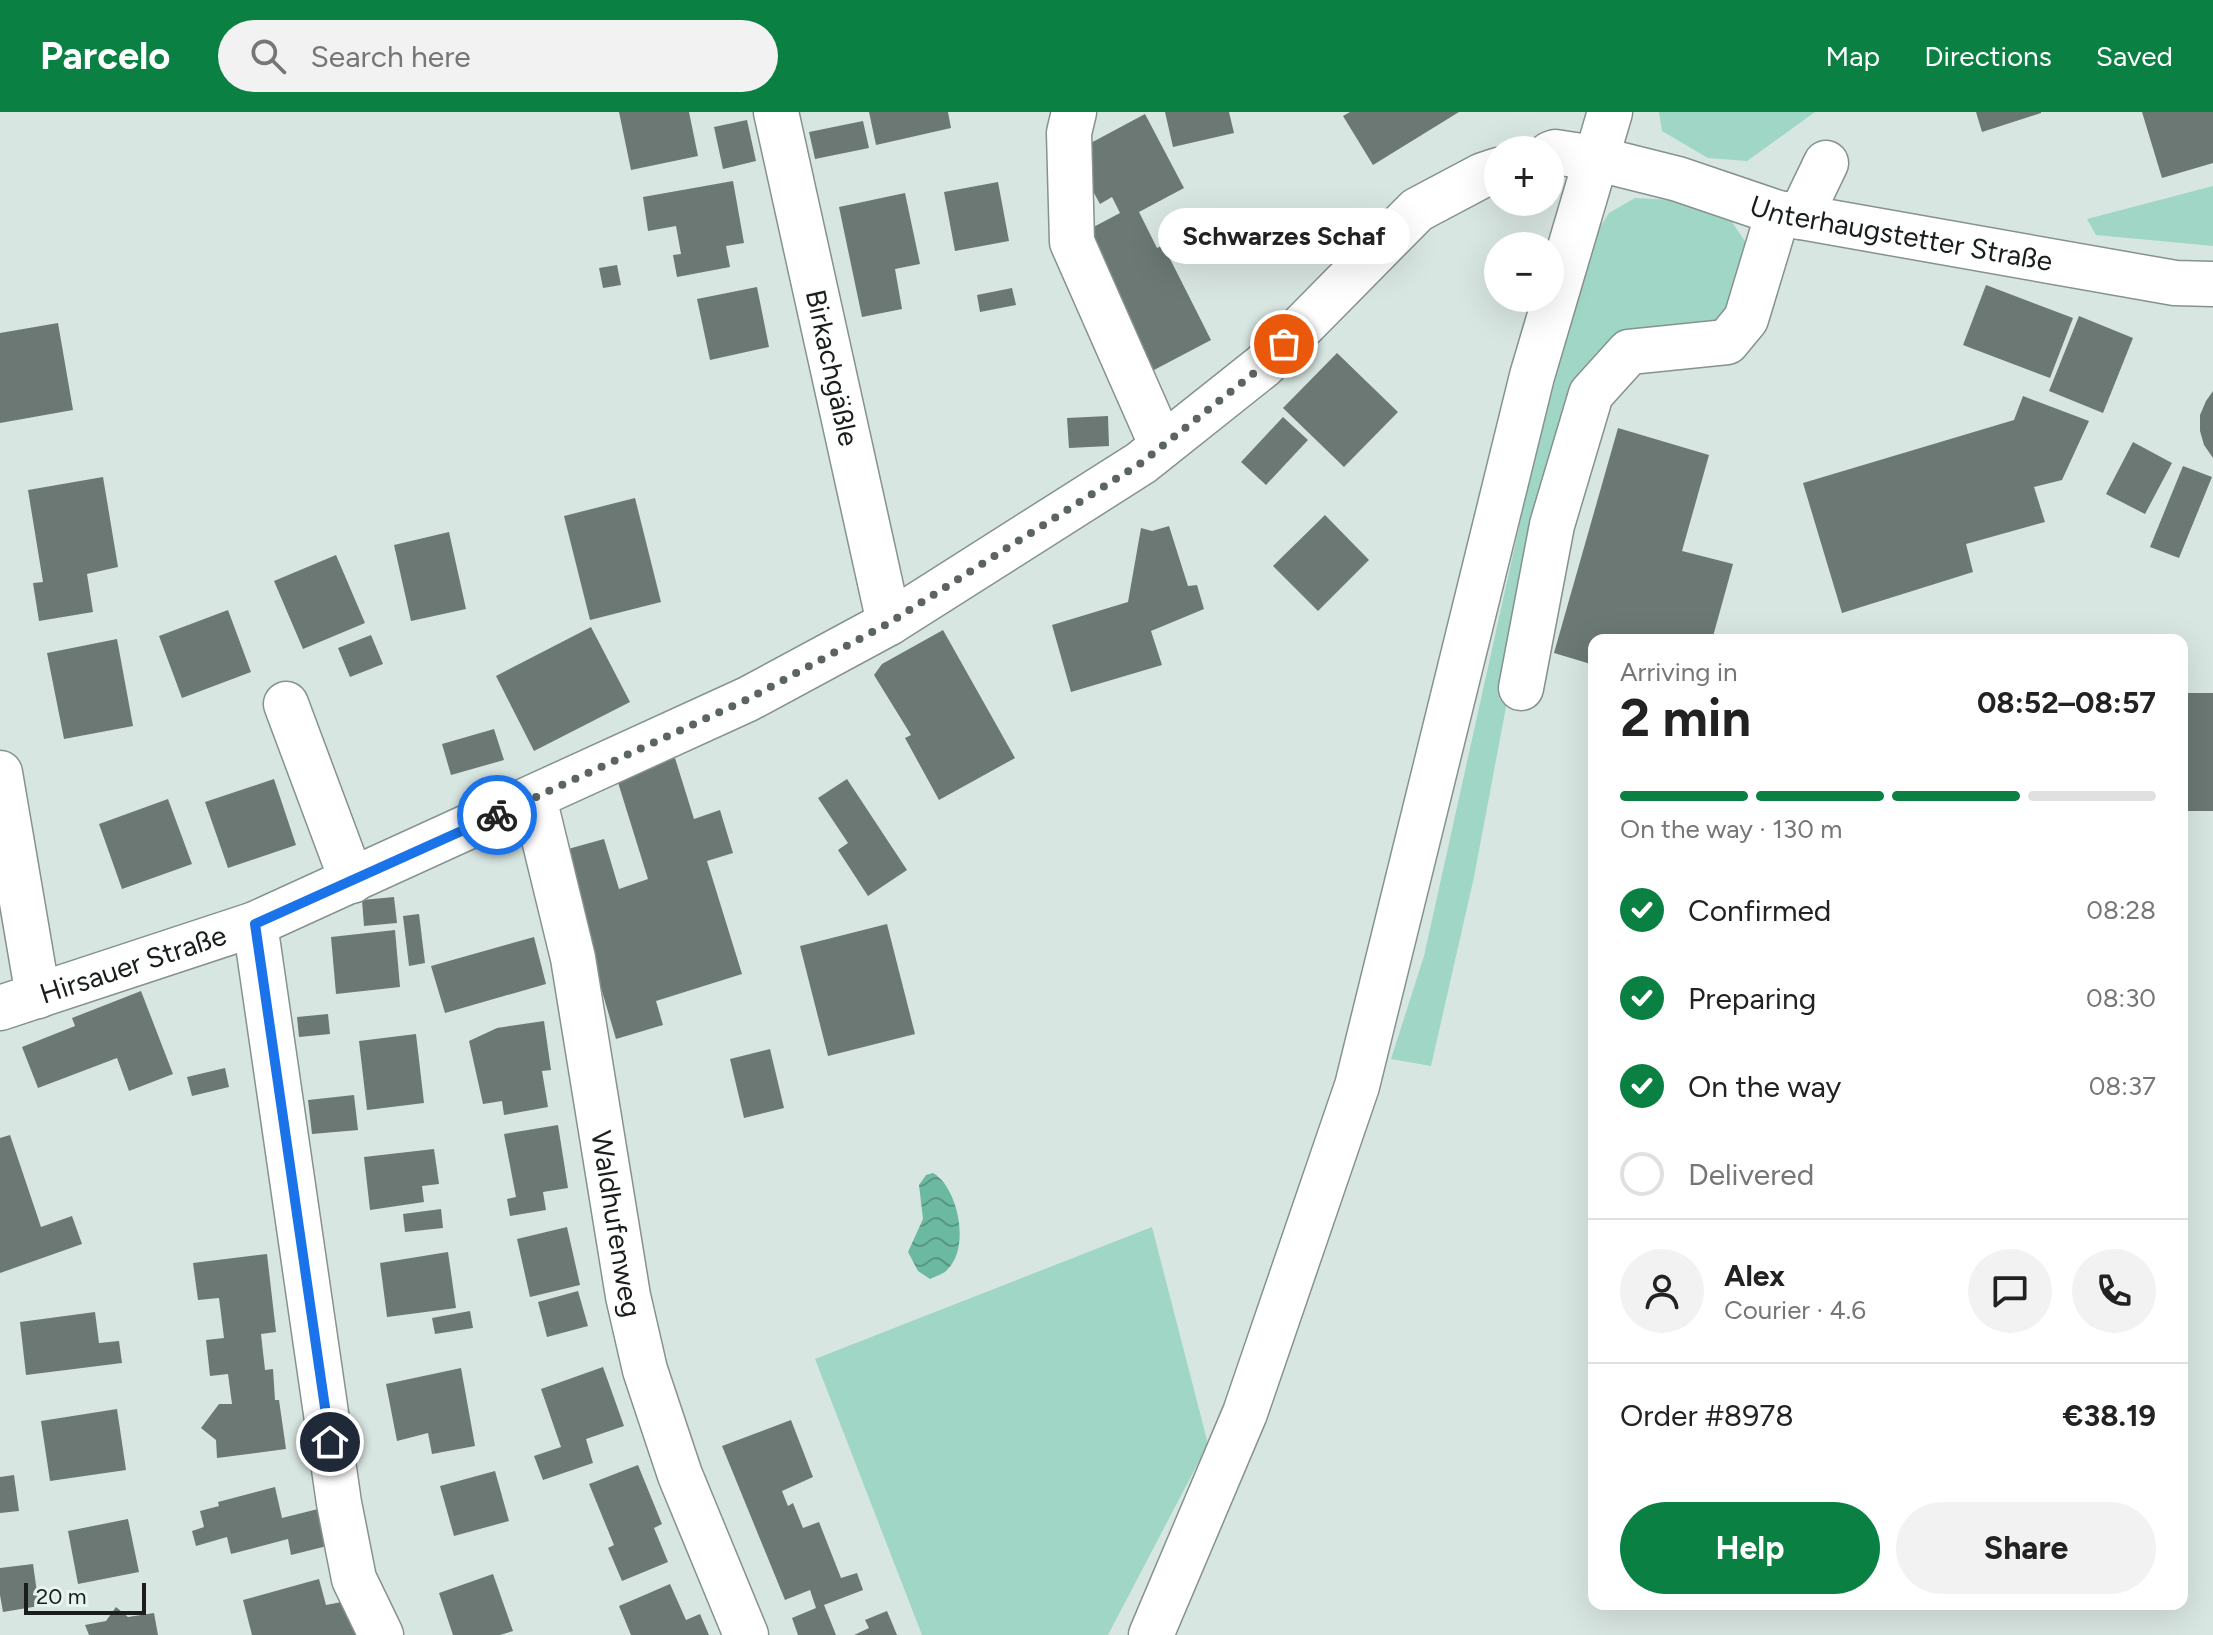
<!DOCTYPE html>
<html lang="en">
<head>
<meta charset="utf-8">
<style>
	:root { --surface:#fff; --page:#f2f2f2; --text:#222; --muted:#767676; --line:#e0e0e0; --accent:#0b8043 }
	body { margin:0; font-family:Figtree,sans-serif; background:var(--page); color:var(--text); height:100vh; display:flex; flex-direction:column; font-size:30px; white-space:nowrap }
	* { box-sizing:border-box; margin:0 }
	p { font-size:26px; color:var(--muted) }
	.icon { flex:none; width:44px; height:44px; fill:none; stroke:currentColor; stroke-width:2; stroke-linecap:round; stroke-linejoin:round }
	.map { position:relative; flex:1; overflow:hidden }
	.details { position:absolute; left:1588px; top:522px; width:600px; height:976px; display:flex; flex-direction:column; background:var(--surface); border-radius:16px; box-shadow:0 8px 32px #0002 }
	.details>* { flex:none }
	.fabs { position:absolute; left:1484px; top:24px; display:grid; gap:16px }
	.fabs a { display:grid; place-items:center; width:80px; height:80px; border-radius:50%; background:var(--surface); box-shadow:0 8px 32px #0002; font-size:40px }
	.scale { position:absolute; left:24px; bottom:20px; width:122px; box-sizing:border-box; padding-left:8px; border:4px solid #191e1d; border-top:0; font-size:22px; line-height:28px; white-space:nowrap; color:#191e1d; -webkit-text-stroke:6px #e6f4ef; paint-order:stroke }
	.pin { position:absolute; display:grid; place-items:center; width:68px; height:68px; color:#fff; margin:-34px; border:4px solid #fff; border-radius:50%; box-shadow:0 2px 8px #0007 }
	.courier { position:absolute; display:grid; place-items:center; width:80px; height:80px; margin:-40px; border:6px solid #1a73e8; border-radius:50%; background:#fff; color:#222; box-shadow:0 2px 10px #0007 }
	.bubble { position:absolute; height:56px; border-radius:28px; background:var(--surface); box-shadow:0 8px 32px #0002; font-size:26px; font-weight:700; line-height:56px; text-align:center }
	.summary em { font-style:normal; font-weight:700 }
	.summary div { display:flex; flex-direction:column-reverse }
	.summary { display:flex; align-items:center; justify-content:space-between; height:136px; padding:0 32px }
	h1 { font-size:52px; font-weight:700; line-height:60px }
	.bar { display:grid; grid-template-columns:repeat(4,1fr); gap:12px 8px; align-content:center; height:96px; padding:0 32px }
	.bar i { height:10px; border-radius:6px; background:var(--line) }
	.bar .current { background:var(--accent) }
	.bar p { grid-column:span 4 }
	.line { display:flex; align-items:center; gap:20px; padding:0 32px; border-top:2px solid var(--line) }
	.line div { flex:1 }
	.round { display:grid; place-items:center; flex:none; width:84px; height:84px; border-radius:42px; background:var(--page) }
	ol { padding:0 32px; list-style:none }
	li { display:flex; align-items:center; gap:24px; height:88px }
	li p { margin-inline-start:auto }
	li .icon { padding:8px; border-radius:50%; background:var(--accent); color:#fff; stroke-width:4 }
	li:last-child { color:var(--muted) }
	li i { width:44px; height:44px; border:4px solid var(--line); border-radius:50% }
	.button { display:flex; gap:16px; margin-top:auto; padding:16px 32px }
	.button a { flex:1; height:92px; border-radius:48px; background:var(--accent); color:#fff; font-size:32px; font-weight:700; line-height:92px; text-align:center }
	.button a+a { background:var(--page); color:var(--text) }
	header { display:flex; align-items:center; gap:48px; box-sizing:border-box; height:112px; padding:0 40px; background:var(--accent); color:#fff }
	header strong { font-size:38px }
	nav { display:flex; gap:44px; margin-inline-start:auto; font-size:28px }
	.search { width:560px; height:72px; background:var(--page); display:flex; align-items:center; gap:20px; box-sizing:border-box; padding:0 28px; border-radius:44px; color:var(--muted); font-size:30px }
	.map>svg:first-child { display:block }
	.green { fill:#a0d6c5 }
	.water { fill:url(#water-waves) }
	.building { fill:#6b7874 }
	.lines { fill:none; stroke-linecap:round; stroke-linejoin:round }
	.minor-casing { stroke:#85928e; stroke-width:47 }
	.major-casing { stroke:#85928e; stroke-width:47 }
	.minor { stroke:#fff; stroke-width:44 }
	.major { stroke:#fff; stroke-width:44 }
	.done { stroke:#5c6462; stroke-width:8; stroke-dasharray:0 14.4 }
	.route { stroke:#1a73e8; stroke-width:10 }
	.labels { text-anchor:middle; dominant-baseline:central; stroke-width:8; stroke-linejoin:round; paint-order:stroke }
	.street-label { font-size:28px; fill:#191e1d; stroke:#e6f4ef }
</style>
</head>
<body>
<header>
<strong>Parcelo</strong>
<div class="search"><svg class="icon" aria-label="search" viewBox="0 0 24 24"><circle cx="10" cy="10" r="6"/><path d="M15 15l6 6"/></svg>Search here</div>
<nav><a>Map</a><a>Directions</a><a>Saved</a></nav>
</header>
<div class="map">
<svg width="2213" height="1523" viewBox="0 0 2213 1523">
	<defs>
		<pattern id="water-waves" width="16" height="10" patternUnits="userSpaceOnUse" patternTransform="scale(2)"><rect width="16" height="10" fill="#6cb9a2"/><path d="M0 5q4-4 8 0t8 0" fill="none" stroke="#589683"/></pattern>
	</defs>
	<rect width="100%" height="100%" fill="#d8e6e2"/>
	<path class="green" d="M1659,0H1815L1747,49L1708,46L1662,19Z
		M2213,74V134L2096,123L2087,107Z
		M1635,86L1672,88L1732,110L1747,132L1733,191L1707,216L1650,223L1541,409L1474,765L1431,954L1391,947L1424,844L1537,334L1596,121L1609,101Z
		M1152,1115L1208,1332L1108,1523H922L815,1247Z"/>
	<path class="water" d="M933,1061C958,1075 971,1136 947,1158C944,1162 935,1164 930,1167L918,1159L908,1140L923,1107L919,1073L926,1063Z"/>
	<path class="building" d="M619,0H689L698,44L631,58Z
		M869,0H948L951,16L876,33Z
		M1165,0H1229L1234,21L1173,35Z
		M1350,0H1459L1373,53L1343,4Z
		M1976,0H2041V1L1982,20Z
		M2142,0H2213V51L2162,66Z
		M1145,2L1184,76L1139,100L1157,136L1163,133L1211,228L1154,258L1084,120L1120,101L1112,85L1100,92L1072,41Z
		M747,8L756,49L723,57L714,15Z
		M863,9L869,36L815,47L809,20Z
		M733,69L744,131L726,134L730,155L677,165L673,143L681,142L676,114L648,119L643,85Z
		M998,70L1009,129L955,139L944,80Z
		M905,81L920,152L895,157L902,197L862,205L839,95Z
		M617,153L621,173L603,176L599,156Z
		M1986,173L2073,206L2050,266L1963,233Z
		M757,175L769,235L710,248L697,187Z
		M1012,176L1016,193L980,200L977,183Z
		M2079,204L2133,226L2103,301L2049,279Z
		M58,211L73,298L0,311V221Z
		M1337,241L1398,300L1344,355L1283,296Z
		M2213,279V346L2204,333L2200,319V303L2206,289Z
		M2023,284L2089,309L2062,368L2034,375L2045,410L1966,432L1973,460L1842,501L1803,371L2014,308Z
		M1108,304L1109,334L1069,336L1067,306Z
		M1283,305L1308,328L1266,373L1241,350Z
		M1618,316L1709,343L1682,439L1733,452L1712,528H1594V553L1554,541Z
		M2133,330L2172,351L2145,402L2106,382Z
		M2183,354L2212,365L2179,446L2150,435Z
		M103,365L118,455L87,462L93,500L39,509L33,471L43,470L28,378Z
		M635,386L661,490L590,508L564,404Z
		M1325,403L1369,448L1318,499L1273,454Z
		M1169,414L1188,474L1197,473L1204,497L1151,519L1162,553L1071,580L1052,513L1128,490L1141,416L1152,419Z
		M449,420L466,497L411,509L394,433Z
		M336,443L365,511L303,537L274,469Z
		M228,498L251,560L182,586L159,524Z
		M591,515L630,590L534,639L496,564Z
		M943,518L1015,646L939,688L905,626L911,623L874,563L882,552Z
		M371,523L383,552L350,565L338,536Z
		M117,527L133,614L64,627L47,541Z
		M2182,581H2213V699H2182Z
		M494,617L504,648L451,663L442,632Z
		M675,646L694,707L720,698L733,741L707,749L742,862L656,889L663,913L616,927L561,739L604,727L619,777L648,767L616,664Z
		M274,667L296,733L228,756L205,690Z
		M847,667L907,758L868,784L838,738L848,731L818,686Z
		M168,687L192,752L122,777L99,712Z
		M394,785L397,811L364,814L362,788Z
		M419,802L425,851L409,854L403,804Z
		M887,812L915,922L828,944L800,834Z
		M395,818L400,875L336,882L331,825Z
		M534,825L546,872L445,901L431,854Z
		M141,879L173,962L129,979L117,946L38,976L22,935L75,914L72,906Z
		M328,902L330,922L299,925L297,905Z
		M544,909L551,958L542,959L548,995L504,1003L502,989L483,992L469,929L497,916Z
		M416,922L424,991L367,998L359,929Z
		M770,937L784,996L744,1006L730,947Z
		M225,956L229,975L192,984L187,965Z
		M354,983L358,1018L312,1022L308,988Z
		M558,1013L568,1076L543,1080L546,1098L510,1104L507,1087L516,1085L504,1022Z
		M10,1023L41,1115L72,1104L82,1132L0,1161V1026Z
		M434,1037L439,1072L422,1074L424,1090L370,1098L364,1045Z
		M441,1097L443,1116L405,1120L403,1102Z
		M567,1115L580,1173L530,1185L517,1127Z
		M448,1140L456,1196L387,1205L380,1151Z
		M267,1142L276,1220L261,1222L265,1258L273,1257L275,1288H279L286,1337L217,1346L216,1328L201,1316L219,1292H232L228,1262L210,1264L206,1228L224,1226L219,1186L198,1188L193,1151Z
		M578,1179L588,1214L547,1225L538,1190Z
		M470,1199L473,1216L435,1222L432,1206Z
		M95,1200L99,1231L119,1229L122,1251L26,1263L20,1210Z
		M603,1255L624,1314L586,1327L593,1351L543,1368L534,1344L561,1335L541,1277Z
		M461,1256L475,1334L432,1342L428,1321L397,1329L386,1272Z
		M117,1297L126,1358L50,1369L41,1309Z
		M791,1308L813,1365L782,1379L788,1394L793,1391L803,1416L819,1410L841,1466L857,1461L863,1478L824,1493L836,1523H798L792,1506L816,1496L810,1478L785,1488L722,1334Z
		M638,1353L662,1412L654,1416L668,1450L622,1469L608,1436L614,1433L589,1372Z
		M495,1359L509,1409L454,1424L440,1374Z
		M14,1363L19,1399L0,1401V1365Z
		M275,1375L282,1406L322,1396L331,1433L291,1443L288,1427L231,1442L227,1425L196,1434L192,1419L204,1415L200,1399L219,1394L218,1390Z
		M128,1407L139,1460L78,1472L68,1419Z
		M33,1452L39,1494L3,1500L0,1483V1456Z
		M493,1462L513,1519L500,1523H453L439,1481Z
		M319,1467L326,1493L352,1488L360,1523H252L243,1488Z
		M670,1472L686,1508L700,1502L709,1523H631L619,1494Z
		M116,1495L128,1505L154,1501L158,1523H89L85,1513L106,1509Z
		M887,1499L897,1523H854L869,1516L865,1508Z"/>
	<g class="lines">
		<defs>
			<g id="minor">
				<path id="s1" d="M776,0L889,511"/>
				<path d="M1074,0L1069,21L1072,130L1162,334"/>
				<path id="s2" d="M1550,42L1555,40L1594,46L1678,67L1778,101L2175,171L2213,172"/>
				<path d="M1800,105L1826,51"/>
				<path d="M1521,576L1552,413L1591,282L1629,240L1727,230L1746,207L1778,101"/>
				<path d="M286,592L352,769"/>
				<path d="M0,661L38,884"/>
				<path id="s3" d="M534,686L573,846L628,1184L645,1258L680,1363L746,1523"/>
				<path d="M255,812L339,1391L354,1467L381,1523"/>
				<path id="s4" d="M0,896L255,812L748,587L889,511L1141,351L1263,254L1417,98L1483,63L1498,58"/>
			</g>
			<path id="major" d="M1151,1523L1245,1301L1357,974L1532,264L1610,0"/>
		</defs>
		<use href="#minor" class="minor-casing"/>
		<use href="#major" class="major-casing"/>
		<use href="#minor" class="minor"/>
		<use href="#major" class="major"/>
	</g>
	<g class="lines">
		<path class="done" d="M497,703L748,587L889,511L1141,351L1263,254L1284,232"/>
		<path class="route" d="M330,1330L255,812L497,703"/>
	</g>
	<g class="labels">
		<g class="street-label">
			<text stroke="none"><textPath href="#s2" startOffset="362">Unterhaugstetter Straße</textPath></text>
			<text stroke="none"><textPath href="#s1" startOffset="262">Birkachgäßle</textPath></text>
			<text stroke="none"><textPath href="#s4" startOffset="140">Hirsauer Straße</textPath></text>
			<text stroke="none"><textPath href="#s3" startOffset="434">Waldhufenweg</textPath></text>
		</g>
	</g>
</svg>
<div class="fabs">
<a>+</a>
<a>−</a>
</div>
<div class="scale">20 m</div>
<div class="pin" style="left:1284px;top:232px;background:#ea580c"><svg class="icon" aria-label="bag" viewBox="0 0 24 24"><path d="M5 8h14l-1 12H6zM9 8a3 3 0 0 1 6 0"/></svg></div>
<div class="pin" style="left:330px;top:1330px;background:#1f2937"><svg class="icon" aria-label="home" viewBox="0 0 24 24"><path d="M3 11l9-7 9 7M6 9v11h12V9"/></svg></div>
<div class="courier" style="left:497px;top:703px"><svg class="icon" aria-label="bike" viewBox="0 0 24 24"><circle cx="6" cy="16" r="4"/><circle cx="18" cy="16" r="4"/><path d="M6 16l4-8h5l3 8M10 8l3 8H6M13 5h3"/></svg></div>
<div class="bubble" style="left:1158px;top:96px;width:252px">Schwarzes Schaf</div>
<section class="details">
<div class="summary"><div><h1>2 min</h1><p>Arriving in</p></div><em>08:52–08:57</em></div>
<div class="bar"><i class="current"></i><i class="current"></i><i class="current"></i><i></i><p>On the way · 130 m</p></div>
<ol>
<li><svg class="icon" aria-label="check" viewBox="0 0 24 24"><path d="M5 12l5 5 9-10"/></svg>Confirmed<p>08:28</p></li>
<li><svg class="icon" aria-label="check" viewBox="0 0 24 24"><path d="M5 12l5 5 9-10"/></svg>Preparing<p>08:30</p></li>
<li><svg class="icon" aria-label="check" viewBox="0 0 24 24"><path d="M5 12l5 5 9-10"/></svg>On the way<p>08:37</p></li>
<li><i></i>Delivered</li>
</ol>
<div class="line" style="height:144px"><a class="round"><svg class="icon" aria-label="person" viewBox="0 0 24 24"><circle cx="12" cy="8" r="4"/><path d="M4 21q1-7 8-7t8 7"/></svg></a><div><b>Alex</b><p>Courier · 4.6</p></div><a class="round"><svg class="icon" aria-label="chat" viewBox="0 0 24 24"><path d="M4 5h16v11H9l-5 4z"/></svg></a><a class="round"><svg class="icon" aria-label="phone" viewBox="0 0 24 24"><path d="M5 4h4l2 5-3 2q2 4 5 5l2-3 5 2v4C11 20 4 13 5 4z"/></svg></a></div>
<div class="line" style="height:104px"><div>Order #8978</div><b>€38.19</b></div>
<div class="button"><a>Help</a><a>Share</a></div>
</section>
</div>
</body>
</html>
